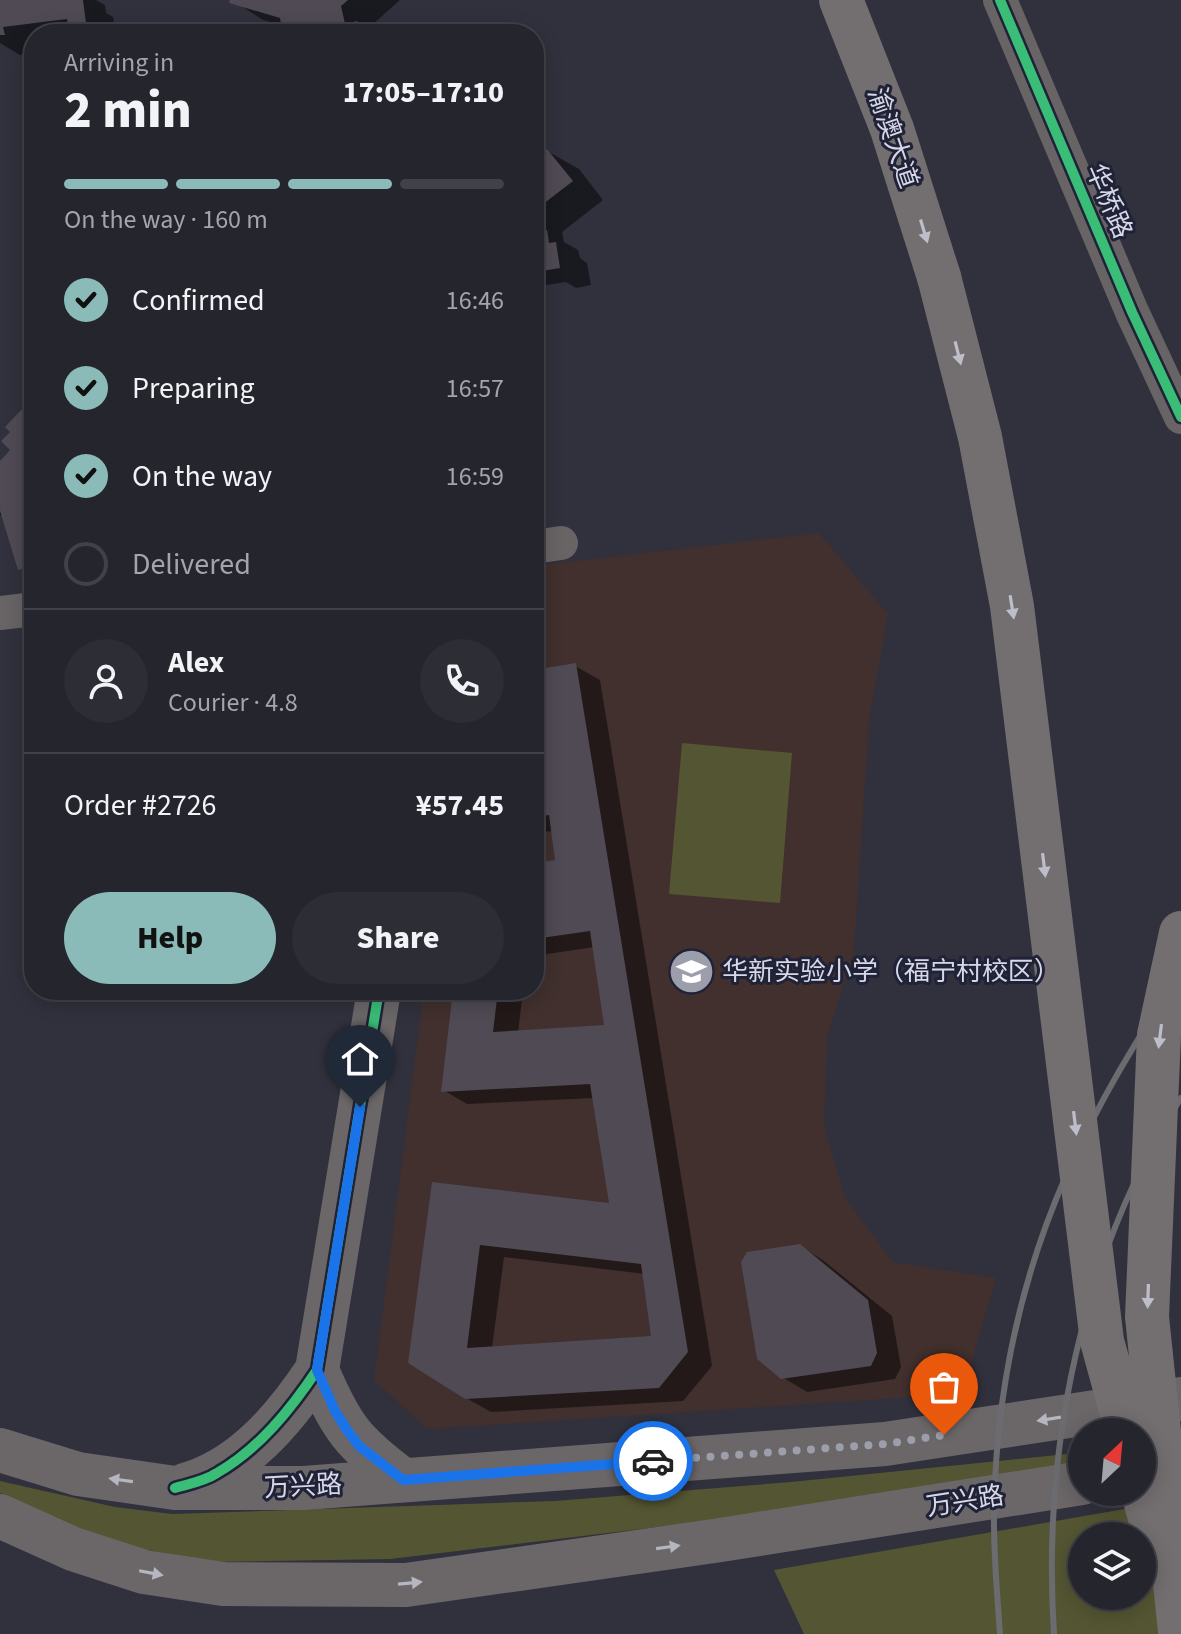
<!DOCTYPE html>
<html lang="en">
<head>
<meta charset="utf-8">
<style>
	:root { --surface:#24252d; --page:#2c2d35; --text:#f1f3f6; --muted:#a3a5aa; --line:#414249; --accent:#8bbbb9 }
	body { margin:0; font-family:"Source Sans 3","Noto Sans SC",sans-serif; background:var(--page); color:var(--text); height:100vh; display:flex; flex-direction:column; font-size:30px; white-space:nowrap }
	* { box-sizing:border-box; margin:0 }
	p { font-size:26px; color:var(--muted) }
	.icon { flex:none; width:44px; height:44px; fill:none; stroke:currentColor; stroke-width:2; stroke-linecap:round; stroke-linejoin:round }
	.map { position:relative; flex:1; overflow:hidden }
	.drawer { position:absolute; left:24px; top:24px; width:520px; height:976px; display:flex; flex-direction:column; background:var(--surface); border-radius:32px; box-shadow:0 4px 20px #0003,0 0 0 2px var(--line) }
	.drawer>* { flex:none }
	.needle { width:52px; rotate:26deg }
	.tools { position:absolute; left:1068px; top:1418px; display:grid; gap:16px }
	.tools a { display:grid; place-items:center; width:88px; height:88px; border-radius:50%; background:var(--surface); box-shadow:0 4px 20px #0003,0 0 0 2px var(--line); font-size:40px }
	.pin { position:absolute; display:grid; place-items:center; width:68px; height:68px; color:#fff; margin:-82px -34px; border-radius:50% 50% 50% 0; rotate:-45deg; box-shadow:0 0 8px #0007 }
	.pin .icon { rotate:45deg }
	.courier { position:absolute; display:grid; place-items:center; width:80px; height:80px; margin:-40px; border:6px solid #1a73e8; border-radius:50%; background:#fff; color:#222; box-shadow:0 2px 10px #0007 }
	.overview em { font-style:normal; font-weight:800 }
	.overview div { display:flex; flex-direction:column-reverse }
	.overview { display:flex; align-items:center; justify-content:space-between; height:136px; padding:0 40px }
	h1 { font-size:52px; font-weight:800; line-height:60px }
	.bar { display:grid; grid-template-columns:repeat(4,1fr); gap:12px 8px; align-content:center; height:96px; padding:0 40px }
	.bar i { height:10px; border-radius:6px; background:var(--line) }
	.bar .selected { background:var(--accent) }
	.bar p { grid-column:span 4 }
	.line { display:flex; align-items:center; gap:20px; padding:0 40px; border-top:2px solid var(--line) }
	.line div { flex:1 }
	.round { display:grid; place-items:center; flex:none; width:84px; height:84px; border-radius:42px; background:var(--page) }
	ol { padding:0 40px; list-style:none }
	li { display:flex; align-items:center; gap:24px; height:88px }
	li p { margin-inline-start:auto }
	li .icon { padding:8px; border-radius:50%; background:var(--accent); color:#111; stroke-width:4 }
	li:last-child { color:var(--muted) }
	li i { width:44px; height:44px; border:4px solid var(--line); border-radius:50% }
	.action { display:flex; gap:16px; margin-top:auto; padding:16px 40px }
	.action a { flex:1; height:92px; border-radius:48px; background:var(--accent); color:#111; font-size:32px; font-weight:800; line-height:92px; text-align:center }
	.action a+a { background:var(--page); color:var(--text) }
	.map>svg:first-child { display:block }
	.education { fill:#41302d }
	.green { fill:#545532; fill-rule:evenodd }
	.shadow { fill:#0007; fill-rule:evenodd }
	.building { fill:#4f4a53; fill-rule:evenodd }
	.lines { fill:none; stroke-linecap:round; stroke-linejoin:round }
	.street { stroke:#686465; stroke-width:34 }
	.secondary { stroke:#6b6769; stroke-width:44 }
	.primary { stroke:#736e70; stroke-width:44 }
	.rail { stroke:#6c6b6f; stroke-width:6 }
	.primary-bridge { stroke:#736e70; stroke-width:44 }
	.cycleway-casing { stroke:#202237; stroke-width:15 }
	.cycleway { stroke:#3abd76; stroke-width:10 }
	.oneway { fill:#bdbec9 }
	.oneway2 { fill:#b6b6c1 }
	.done { stroke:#9c9eab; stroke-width:8; stroke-dasharray:0 14.4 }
	.route { stroke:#1a73e8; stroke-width:10 }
	.labels { text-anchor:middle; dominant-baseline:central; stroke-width:6; stroke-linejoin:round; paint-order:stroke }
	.street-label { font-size:26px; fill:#d6d8e7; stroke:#202237 }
	.poi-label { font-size:26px; fill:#d6d8e7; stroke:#202237; text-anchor:start }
</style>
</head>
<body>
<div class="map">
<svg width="1181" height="1634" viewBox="0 0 1181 1634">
	<rect width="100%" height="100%" fill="#30313c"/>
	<path class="education" d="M819,533L888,614L869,721L854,952L827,1037L824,1126L845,1198L893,1262L996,1278L962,1394L427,1429L374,1380L424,990H534V566Z"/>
	<path class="green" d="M682,743L792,753L780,903L669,894Z
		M1067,1454L1069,1471L716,1520L390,1559L215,1562L135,1548L91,1536L0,1493V1481L115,1507L172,1514L555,1501L791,1482Z
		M1136,1507L1181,1634H804L774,1570ZM1082,1536H1142V1596H1082Z"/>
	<path class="shadow" d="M0,0H96L105,5L106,13L113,17L116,34H34V52L20,55L0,43Z
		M232,0H400L372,25L375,34H285L284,26L263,20Z
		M547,151L579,169L603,200L562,232L564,242L578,250L580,258L587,263L591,285L576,288L566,282L534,287V161Z
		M23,411L34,417V576L20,568L4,516L0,515V464L13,450V432Z
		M575,666L600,680L712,1366L683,1401L491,1412L466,1398L434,1184L611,1205L594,1098L467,1104L443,1090L455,990H523L518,1033L606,1027L594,947L534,956V865L557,862L553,831L534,833V672ZM504,1257L645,1274L653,1338L492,1348Z
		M800,1246L824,1261L892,1316L901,1367L895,1379L807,1392L782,1377Z"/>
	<path class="building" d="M0,0H83L86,23L68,26L67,19L3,27L5,35H0Z
		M230,0H348L341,6L345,24L357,21L360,34H283L280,18L229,3Z
		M547,149L573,181L534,211V159Z
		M547,230L549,243L556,242L560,268L542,271L541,264L534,265V232Z
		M23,408L34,418L31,425L34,428V565L18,570L0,511V461L10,450L1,441L10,432L5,427Z
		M576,663L688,1352L659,1388L465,1399L408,1363L432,1182L609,1203L590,1084L441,1092L453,990H498L493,1032L604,1025L590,931L534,939V863L555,860L549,815L534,817V670ZM480,1245L641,1264L651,1336L467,1348Z
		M800,1244L868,1300L877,1353L871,1366L781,1379L757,1359L741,1262L747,1252Z"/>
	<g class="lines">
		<path class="street" d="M1000,0L1132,312L1181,417
			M534,547L561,543
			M0,613L34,609"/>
		<path class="secondary" d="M317,1370C341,1427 353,1443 403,1480
			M0,1450L78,1474L175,1488H304L885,1444L1181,1399
			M185,1485C243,1469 285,1418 317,1370L379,990
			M0,1516L73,1549L144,1572L223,1584L406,1585L714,1541L1082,1483"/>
		<path class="primary" d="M841,0L892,129L939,277
			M1142,1489L1160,1554"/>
		<path class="rail" d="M1000,1634C997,1592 993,1549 994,1506C999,1301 1065,1141 1181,974
			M1054,1634C1042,1450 1081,1255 1181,1098"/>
		<path class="primary-bridge" d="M939,277L980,437L1012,606L1102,1341L1127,1432
			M1180,1631L1147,1317L1159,1035L1181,933"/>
		<defs>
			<path id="cycleway" d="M1000,0L1132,312L1181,417
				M175,1488C189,1484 205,1481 217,1473C259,1449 291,1409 317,1370L379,990"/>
		</defs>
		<use href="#cycleway" class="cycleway-casing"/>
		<use href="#cycleway" class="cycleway"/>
	</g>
	<defs><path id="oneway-solid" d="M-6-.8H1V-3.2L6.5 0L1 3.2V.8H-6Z" transform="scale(2)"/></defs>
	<g class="oneway">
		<use href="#oneway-solid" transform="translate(924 231) rotate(73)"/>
		<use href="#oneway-solid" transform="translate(958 353) rotate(76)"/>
		<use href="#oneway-solid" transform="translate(1012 607) rotate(81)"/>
		<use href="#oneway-solid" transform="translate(1044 865) rotate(83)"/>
		<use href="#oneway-solid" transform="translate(1160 1036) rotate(97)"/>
		<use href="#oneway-solid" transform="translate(1075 1123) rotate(83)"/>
		<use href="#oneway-solid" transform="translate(1148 1296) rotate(92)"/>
	</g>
	<g class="oneway2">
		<use href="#oneway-solid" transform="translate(1049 1419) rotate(171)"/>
		<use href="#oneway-solid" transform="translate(121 1480) rotate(-172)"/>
		<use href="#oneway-solid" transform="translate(668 1547) rotate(-8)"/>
		<use href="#oneway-solid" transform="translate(151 1573) rotate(11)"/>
		<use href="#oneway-solid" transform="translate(410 1583) rotate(-5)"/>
	</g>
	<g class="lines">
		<path class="done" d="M653,1461L885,1444L944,1435"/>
		<path class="route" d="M360,1107L317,1370L335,1411L347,1430L359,1446L403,1480L653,1461"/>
	</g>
	<defs>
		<symbol id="school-disc" viewBox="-11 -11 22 22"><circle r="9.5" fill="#9c9eab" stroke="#202237"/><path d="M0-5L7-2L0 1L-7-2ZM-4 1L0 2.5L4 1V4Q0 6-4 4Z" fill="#fff"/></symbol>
	</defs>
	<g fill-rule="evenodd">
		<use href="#school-disc" x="666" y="946" width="51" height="51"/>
	</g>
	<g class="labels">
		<g class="street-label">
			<text transform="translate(893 138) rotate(71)">渝澳大道</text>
			<text transform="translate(1109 201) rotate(67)">华桥路</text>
			<text transform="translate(303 1486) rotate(-3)">万兴路</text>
			<text transform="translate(965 1501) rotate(-9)">万兴路</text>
		</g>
		<g class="poi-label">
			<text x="722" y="971">华新实验小学（福宁村校区）</text>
		</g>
	</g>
</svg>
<div class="tools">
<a><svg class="needle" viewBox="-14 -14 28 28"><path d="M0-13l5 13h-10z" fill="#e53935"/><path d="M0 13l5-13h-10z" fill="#a3a5aa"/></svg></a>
<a><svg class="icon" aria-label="layers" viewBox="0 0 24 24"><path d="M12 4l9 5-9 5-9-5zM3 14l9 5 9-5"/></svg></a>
</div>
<div class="pin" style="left:944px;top:1435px;background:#ea580c"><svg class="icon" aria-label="bag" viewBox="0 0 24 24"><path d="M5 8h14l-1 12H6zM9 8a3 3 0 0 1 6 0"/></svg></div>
<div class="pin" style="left:360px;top:1107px;background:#1f2937"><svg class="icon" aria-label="home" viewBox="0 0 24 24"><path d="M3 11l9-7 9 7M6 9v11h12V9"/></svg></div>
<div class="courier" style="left:653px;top:1461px"><svg class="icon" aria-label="car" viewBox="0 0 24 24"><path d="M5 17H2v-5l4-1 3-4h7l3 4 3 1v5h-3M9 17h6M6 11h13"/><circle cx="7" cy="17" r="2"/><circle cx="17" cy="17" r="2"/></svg></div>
<section class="drawer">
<div class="overview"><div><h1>2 min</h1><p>Arriving in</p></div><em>17:05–17:10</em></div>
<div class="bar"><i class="selected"></i><i class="selected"></i><i class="selected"></i><i></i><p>On the way · 160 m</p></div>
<ol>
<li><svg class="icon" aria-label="check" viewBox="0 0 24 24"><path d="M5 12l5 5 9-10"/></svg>Confirmed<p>16:46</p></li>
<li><svg class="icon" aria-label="check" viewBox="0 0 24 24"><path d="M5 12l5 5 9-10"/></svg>Preparing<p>16:57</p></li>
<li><svg class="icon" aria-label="check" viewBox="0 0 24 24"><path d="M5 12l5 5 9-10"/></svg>On the way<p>16:59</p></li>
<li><i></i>Delivered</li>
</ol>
<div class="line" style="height:144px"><a class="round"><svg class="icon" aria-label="person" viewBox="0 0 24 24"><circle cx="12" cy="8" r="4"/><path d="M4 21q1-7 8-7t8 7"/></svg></a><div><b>Alex</b><p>Courier · 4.8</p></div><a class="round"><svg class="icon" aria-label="phone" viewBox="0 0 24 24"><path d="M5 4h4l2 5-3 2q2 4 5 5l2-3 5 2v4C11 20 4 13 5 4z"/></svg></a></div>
<div class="line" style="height:104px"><div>Order #2726</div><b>¥57.45</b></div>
<div class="action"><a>Help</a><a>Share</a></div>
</section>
</div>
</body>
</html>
